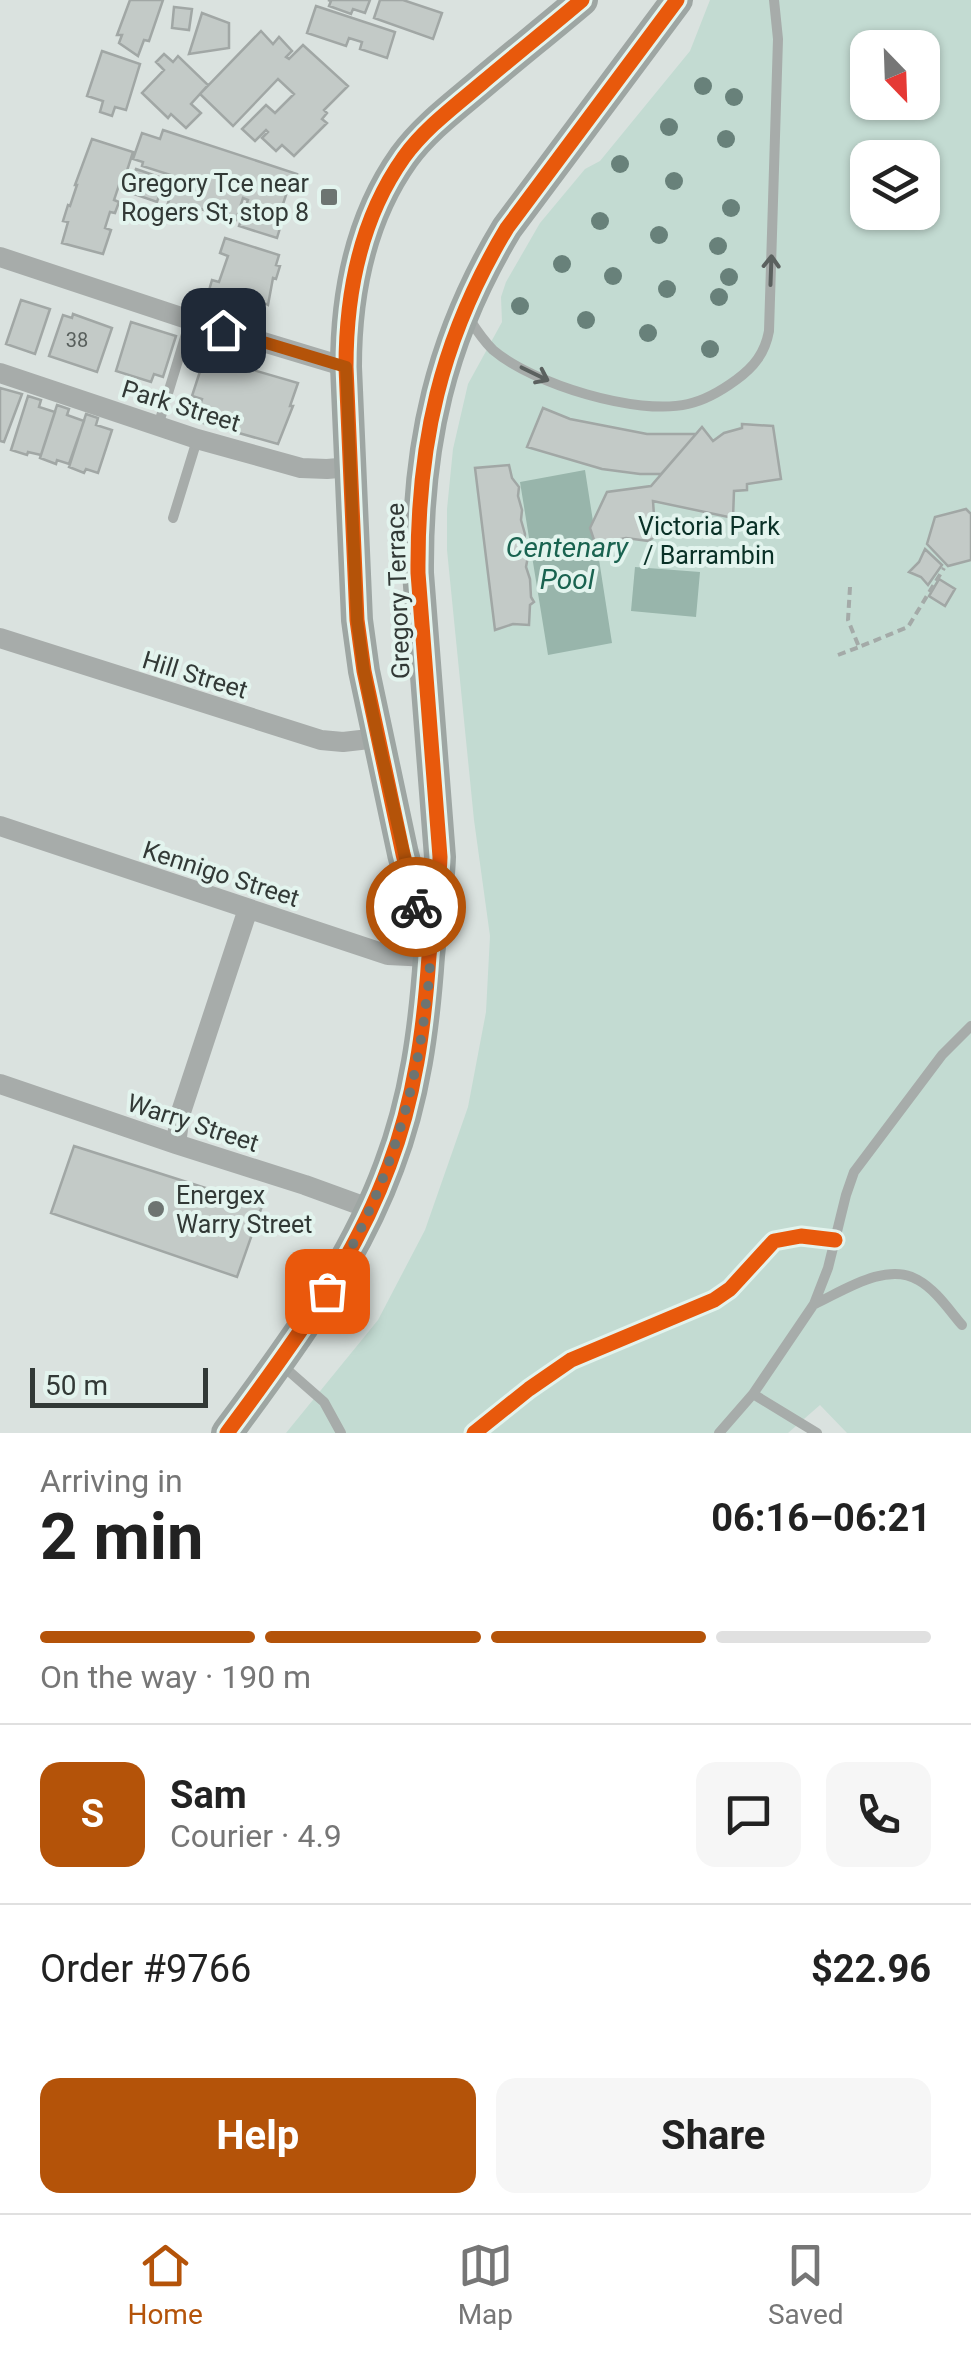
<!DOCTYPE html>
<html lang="en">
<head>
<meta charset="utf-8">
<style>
	:root { --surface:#fff; --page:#f6f6f6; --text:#222; --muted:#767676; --line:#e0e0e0; --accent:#b45309 }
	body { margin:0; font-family:Roboto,sans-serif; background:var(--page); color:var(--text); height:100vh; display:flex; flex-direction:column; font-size:38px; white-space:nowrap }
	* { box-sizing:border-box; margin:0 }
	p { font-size:32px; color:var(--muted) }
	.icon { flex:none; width:55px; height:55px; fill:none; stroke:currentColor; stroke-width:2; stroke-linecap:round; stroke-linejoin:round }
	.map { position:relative; height:1433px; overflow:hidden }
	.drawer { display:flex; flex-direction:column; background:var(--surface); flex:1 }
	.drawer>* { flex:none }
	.needle { width:65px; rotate:157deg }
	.tools { position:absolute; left:850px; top:30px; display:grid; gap:20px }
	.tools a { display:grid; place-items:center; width:90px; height:90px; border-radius:20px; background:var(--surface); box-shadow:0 2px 8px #0004; font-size:50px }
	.scale { position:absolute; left:30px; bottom:25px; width:178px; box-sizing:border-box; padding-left:10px; border:5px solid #323936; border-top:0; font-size:28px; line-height:35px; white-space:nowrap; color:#323936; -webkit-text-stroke:8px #e3f4ee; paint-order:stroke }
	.pin { position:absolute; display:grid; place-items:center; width:85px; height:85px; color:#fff; margin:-42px; border-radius:20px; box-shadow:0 5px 15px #0006 }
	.courier { position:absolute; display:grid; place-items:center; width:100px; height:100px; margin:-50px; border:8px solid #b45309; border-radius:50%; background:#fff; color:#222; box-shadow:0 2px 12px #0007 }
	.headline em { font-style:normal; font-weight:700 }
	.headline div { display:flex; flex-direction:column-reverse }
	.headline { display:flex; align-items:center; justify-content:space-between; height:170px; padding:0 40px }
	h1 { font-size:65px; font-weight:700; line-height:75px }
	.bar { display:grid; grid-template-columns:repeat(4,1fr); gap:15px 10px; align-content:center; height:120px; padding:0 40px }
	.bar i { height:12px; border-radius:8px; background:var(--line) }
	.bar .active { background:var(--accent) }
	.bar p { grid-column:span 4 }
	.line { display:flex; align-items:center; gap:25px; padding:0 40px; border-top:2px solid var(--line) }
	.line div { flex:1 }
	.round { display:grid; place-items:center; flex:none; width:105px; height:105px; border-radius:20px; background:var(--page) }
	.action { display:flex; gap:20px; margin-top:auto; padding:20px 40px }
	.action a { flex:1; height:115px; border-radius:20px; background:var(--accent); color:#fff; font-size:40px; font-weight:700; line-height:115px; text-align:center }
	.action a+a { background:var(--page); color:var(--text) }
	.tabs { display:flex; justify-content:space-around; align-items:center; height:140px; border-top:2px solid var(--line); background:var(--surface); font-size:28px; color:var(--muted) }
	.tabs a { display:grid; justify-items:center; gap:5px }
	.tabs .active { color:var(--accent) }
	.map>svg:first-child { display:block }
	.green { fill:#c3dbd2; fill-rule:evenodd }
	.water { fill:#98b5ab }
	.building { fill:#c3cac7; stroke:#a1a7a5; stroke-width:2.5 }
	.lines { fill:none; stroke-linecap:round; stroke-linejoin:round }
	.path { stroke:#a4aaa8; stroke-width:4; stroke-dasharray:8 5; stroke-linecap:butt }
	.service { stroke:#a7acaa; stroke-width:10 }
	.minor { stroke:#a7acaa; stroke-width:20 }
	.primary { stroke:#9ea6a3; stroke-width:32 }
	.cycleway-casing { stroke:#e3f4ee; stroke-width:21 }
	.cycleway { stroke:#e8590c; stroke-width:15 }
	.tree { fill:#68817a }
	.oneway { stroke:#5b615f }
	.done { stroke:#6d7471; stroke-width:10; stroke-dasharray:0 18 }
	.route { stroke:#b45309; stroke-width:12 }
	.poi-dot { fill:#6d7471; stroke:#e3f4ee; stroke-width:4 }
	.labels { text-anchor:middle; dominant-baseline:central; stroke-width:8; stroke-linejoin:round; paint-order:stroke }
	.number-label { font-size:20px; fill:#585f5c }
	.poi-label { font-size:25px; fill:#323936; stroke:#e3f4ee; text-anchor:end }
	.street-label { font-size:25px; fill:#323936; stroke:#e3f4ee }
	.park-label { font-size:25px; fill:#0a3127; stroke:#e3f4ee }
	.water-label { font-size:28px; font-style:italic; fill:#196350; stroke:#e3f4ee }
</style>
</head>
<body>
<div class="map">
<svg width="971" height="1433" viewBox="0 0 971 1433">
	<rect width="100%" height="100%" fill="#dae2df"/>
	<path class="green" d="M710,0H971V1433H847L820,1405L788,1433H286L378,1320L425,1230L468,1107L486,1012L490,936L474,820L447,550V509L453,449L468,384L502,322L501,297L506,282L540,223L585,169L600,161L690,51ZM868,48H922V102H868ZM868,158H922V212H868Z"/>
	<path class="water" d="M585,470L612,643L548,655L520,482Z
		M635,567L700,572L696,617L631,611Z"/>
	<path class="building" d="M130,0H163L149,41L144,40L138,56L119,43L122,35H117Z
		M328,0H370L365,13L353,9L351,14L329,6L331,1Z
		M380,0H403L442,13L433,39L374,18Z
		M316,6L395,32L387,58L360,49L362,42L349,38L346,46L307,33Z
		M174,7L192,9L189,30L172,28Z
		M202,13L229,23V48L189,54Z
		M261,31L273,44L279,37L292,51L286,57L289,59L303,45L348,86L324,110L327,113L322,119L327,123L294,156L282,145L276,151L262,138L268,132L266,130L255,141L242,129L266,105L275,113L294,94L278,79L233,126L200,94Z
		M102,51L140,64L126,110L115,107L112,116L100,112L103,101L87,96Z
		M164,54L173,62L178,56L208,85L191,104L201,113L186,128L171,114L168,118L142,93L164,70L156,62Z
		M163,130L297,174L291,193L287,192L279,216L283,218L277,238L239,226L248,200L243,198L236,220L201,209L198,216L167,206L177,177L142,166L143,162L133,159L142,133L160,139Z
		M92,139L133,152L125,177L122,176L114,200L119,202L115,213L110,212L105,228L111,230L103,254L62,243L68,222L63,221L68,205L70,206L77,185H75Z
		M136,169L165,179L157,202L128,192Z
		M225,238L279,255L276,265L280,266L276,279L273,278L268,305L264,303L261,312L208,294L212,280L219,282L228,256L220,253Z
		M21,300L50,309L35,354L6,344Z
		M73,314L112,328L97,372L49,356L63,315L72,318Z
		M131,322L176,336L163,377L154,374L151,382L116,371Z
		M205,356L298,383L290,406H293L278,444L203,423L205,417L197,414L202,399L192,396Z
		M0,388L22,394L4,442L0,441Z
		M28,396L41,400L39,407L55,412L41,455L28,452L27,455L11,450Z
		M57,405L69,409L67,415L84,421L69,464L57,460L56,464L40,458Z
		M543,408L570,419L647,434H696L661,474H640L602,469L527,447Z
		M86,414L98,418L96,425L112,430L98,473L86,469L84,473L69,467Z
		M742,424L773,426L781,479L747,484V490L734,491L733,518L653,501L655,530L653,538L648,541L626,538L606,542L594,540L590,528L607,492L651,486L702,427L713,441L724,433L742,428Z
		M509,465L512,478L519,487L518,496L522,510L521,520L525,534L524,545L528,556L526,567L530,579L531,597L534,602L530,605L529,625L513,624L495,630L475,468Z
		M966,509L971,514V560L948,566L927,544L935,517Z
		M925,549L942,565L928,585L921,577L909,572L919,562Z
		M939,579L955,589L945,606L929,596Z
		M74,1146L262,1206L237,1277L51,1213Z"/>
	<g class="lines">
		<path class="path" d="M850,587L848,620L859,647L908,627L944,568
			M838,655L859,647"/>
		<path class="service" d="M470,320C477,331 484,341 493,350C533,384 637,416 688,404C706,400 721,391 736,380C754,367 765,353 769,331L778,39L774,0
			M158,426L190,321
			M173,518L197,440
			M815,1304C843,1291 887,1261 918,1280C936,1290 949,1310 962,1325
			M283,1366L324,1402L341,1433
			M753,1394L817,1433
			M719,1433L753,1394L814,1304L828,1268L846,1195L854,1172L942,1055L971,1026"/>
		<path class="minor" d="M0,257L190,320L346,367
			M0,373L197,439L301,468L327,469L350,467
			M0,638L321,740L343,742L378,738
			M0,826L388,955L429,957
			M0,1084L176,1144L305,1185L371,1209
			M176,1144L180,1115L248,909"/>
		<path class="primary" d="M426,940L403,854L364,671L357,620L346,367C346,293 360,219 404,157C425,128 455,106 482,83C515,55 549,28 582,0
			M227,1433C289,1349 353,1264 389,1166C415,1098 424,1028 429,956C432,923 439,891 440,857L418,573C417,445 440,339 507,228L677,0"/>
		<defs>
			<path id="cycleway" d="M427,945L403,854L364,671L357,620L346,367C346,293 360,219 404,157C425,128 455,106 482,83C515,55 549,28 582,0
				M227,1433C289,1349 353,1264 389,1166C415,1098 424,1028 429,956C432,923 439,891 440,857L418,573C417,445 440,339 507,228L677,0
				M474,1433L529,1389L571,1360L714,1300L730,1289L774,1241L801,1236L835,1240"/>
		</defs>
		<use href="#cycleway" class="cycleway-casing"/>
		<use href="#cycleway" class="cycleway"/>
	</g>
	<g class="tree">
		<circle cx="703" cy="86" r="9"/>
		<circle cx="734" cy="97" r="9"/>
		<circle cx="669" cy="127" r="9"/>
		<circle cx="726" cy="139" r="9"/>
		<circle cx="620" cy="164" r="9"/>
		<circle cx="674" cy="181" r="9"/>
		<circle cx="731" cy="208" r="9"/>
		<circle cx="600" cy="221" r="9"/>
		<circle cx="659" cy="235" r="9"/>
		<circle cx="718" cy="246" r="9"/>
		<circle cx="562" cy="264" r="9"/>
		<circle cx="613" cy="276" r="9"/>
		<circle cx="729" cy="277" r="9"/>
		<circle cx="667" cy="289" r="9"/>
		<circle cx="719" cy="297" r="9"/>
		<circle cx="520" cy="306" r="9"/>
		<circle cx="586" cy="320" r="9"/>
		<circle cx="648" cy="333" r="9"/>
		<circle cx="710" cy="349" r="9"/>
	</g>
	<defs><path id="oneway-shaft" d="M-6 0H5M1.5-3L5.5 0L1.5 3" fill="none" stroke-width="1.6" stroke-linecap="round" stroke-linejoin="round" transform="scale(2.5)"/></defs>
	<g class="oneway">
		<use href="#oneway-shaft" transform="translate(771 270) rotate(-88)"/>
		<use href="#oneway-shaft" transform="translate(535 374) rotate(26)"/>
	</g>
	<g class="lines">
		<path class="done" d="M327,1291C379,1204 410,1119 424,1019C426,998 432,972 429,951C427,936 420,921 416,907"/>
		<path class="route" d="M223,330L346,367L357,620L364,671L378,738L416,907"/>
	</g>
	<g class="poi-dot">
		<rect x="319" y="187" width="20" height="20" rx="5"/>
		<circle cx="156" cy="1209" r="10"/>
	</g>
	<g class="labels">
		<g class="number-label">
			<text x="77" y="340">38</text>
		</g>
		<g class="poi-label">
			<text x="309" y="183">Gregory Tce near<tspan x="309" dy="29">Rogers St, stop 8</tspan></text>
			<text x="176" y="1195" text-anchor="start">Energex<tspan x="176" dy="29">Warry Street</tspan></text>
		</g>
		<g class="street-label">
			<text transform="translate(181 406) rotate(17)">Park Street</text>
			<text transform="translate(398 591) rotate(-92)">Gregory Terrace</text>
			<text transform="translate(195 675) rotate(17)">Hill Street</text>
			<text transform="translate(221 874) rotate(18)">Kennigo Street</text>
			<text transform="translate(193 1123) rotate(18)">Warry Street</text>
		</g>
		<g class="park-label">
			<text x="709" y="526">Victoria Park<tspan x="709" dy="29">/ Barrambin</tspan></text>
		</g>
		<g class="water-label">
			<text x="567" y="547">Centenary<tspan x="567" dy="32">Pool</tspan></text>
		</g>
	</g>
</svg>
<div class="tools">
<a><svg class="needle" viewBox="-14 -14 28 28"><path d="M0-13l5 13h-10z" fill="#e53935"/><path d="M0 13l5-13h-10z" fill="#767676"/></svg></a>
<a><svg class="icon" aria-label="layers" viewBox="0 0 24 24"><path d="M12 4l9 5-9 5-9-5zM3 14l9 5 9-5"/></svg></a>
</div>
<div class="scale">50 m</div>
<div class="pin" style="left:327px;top:1291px;background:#ea580c"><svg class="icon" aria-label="bag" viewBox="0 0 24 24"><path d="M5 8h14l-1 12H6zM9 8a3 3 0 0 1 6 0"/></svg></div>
<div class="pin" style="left:223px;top:330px;background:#1f2937"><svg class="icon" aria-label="home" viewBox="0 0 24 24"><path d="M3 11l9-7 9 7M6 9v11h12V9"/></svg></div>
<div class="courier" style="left:416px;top:907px"><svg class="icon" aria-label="bike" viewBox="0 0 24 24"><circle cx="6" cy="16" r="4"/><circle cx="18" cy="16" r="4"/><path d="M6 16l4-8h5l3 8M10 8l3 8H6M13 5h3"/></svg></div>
</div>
<section class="drawer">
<div class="headline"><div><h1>2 min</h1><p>Arriving in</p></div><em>06:16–06:21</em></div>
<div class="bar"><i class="active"></i><i class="active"></i><i class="active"></i><i></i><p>On the way · 190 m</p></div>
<div class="line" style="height:180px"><b class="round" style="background:var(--accent);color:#fff">S</b><div><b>Sam</b><p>Courier · 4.9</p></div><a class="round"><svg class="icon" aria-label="chat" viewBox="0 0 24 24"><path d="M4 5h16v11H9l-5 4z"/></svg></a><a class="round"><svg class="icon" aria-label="phone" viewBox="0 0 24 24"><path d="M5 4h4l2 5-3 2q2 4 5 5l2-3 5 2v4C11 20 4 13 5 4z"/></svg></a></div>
<div class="line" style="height:130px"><div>Order #9766</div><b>$22.96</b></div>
<div class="action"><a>Help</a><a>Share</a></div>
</section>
<nav class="tabs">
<a class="active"><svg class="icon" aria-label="home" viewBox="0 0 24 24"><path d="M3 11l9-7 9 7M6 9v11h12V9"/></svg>Home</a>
<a><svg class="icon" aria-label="map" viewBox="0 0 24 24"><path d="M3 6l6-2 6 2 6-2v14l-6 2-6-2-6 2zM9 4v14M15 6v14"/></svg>Map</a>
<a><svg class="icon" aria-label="saved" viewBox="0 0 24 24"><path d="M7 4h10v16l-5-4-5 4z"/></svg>Saved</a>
</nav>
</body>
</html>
